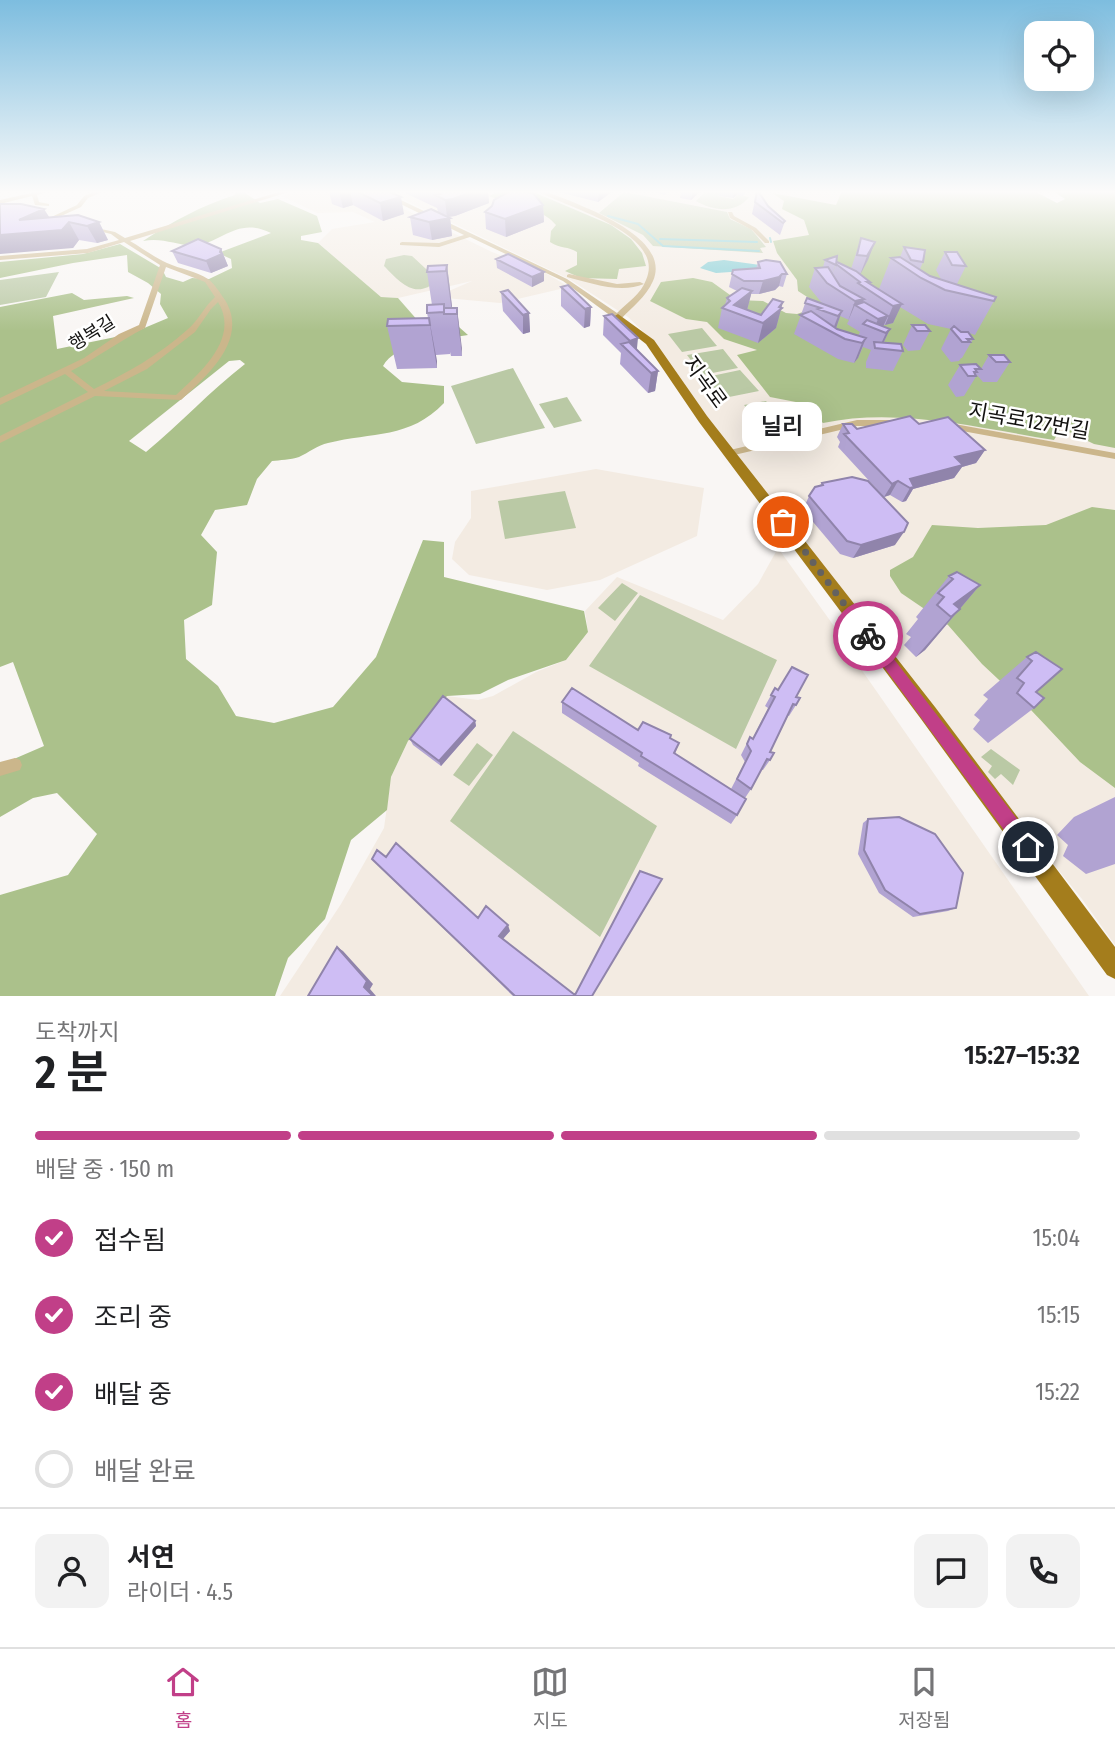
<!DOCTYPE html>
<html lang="ko">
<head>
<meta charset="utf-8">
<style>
	:root { --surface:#fff; --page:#f2f2f2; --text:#202124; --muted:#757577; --line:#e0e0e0; --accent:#c13f88 }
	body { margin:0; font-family:"Fira Sans Condensed","Noto Sans KR",sans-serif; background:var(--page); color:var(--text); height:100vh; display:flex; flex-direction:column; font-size:26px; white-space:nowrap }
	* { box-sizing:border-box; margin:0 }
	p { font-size:23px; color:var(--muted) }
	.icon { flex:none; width:38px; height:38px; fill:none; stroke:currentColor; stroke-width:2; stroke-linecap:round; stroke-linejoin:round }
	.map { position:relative; height:996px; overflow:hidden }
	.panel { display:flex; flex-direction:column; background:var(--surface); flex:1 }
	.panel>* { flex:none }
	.fabs { position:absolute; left:1024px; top:21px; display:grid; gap:14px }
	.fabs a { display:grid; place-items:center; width:70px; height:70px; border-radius:14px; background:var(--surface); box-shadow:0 7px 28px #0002; font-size:35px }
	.pin { position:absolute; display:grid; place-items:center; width:60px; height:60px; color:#fff; margin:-30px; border:4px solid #fff; border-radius:50%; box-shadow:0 2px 7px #0007 }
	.courier { position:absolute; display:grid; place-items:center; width:70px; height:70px; margin:-35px; border:5px solid #c13f88; border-radius:50%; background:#fff; color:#222; box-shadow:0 2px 9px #0007 }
	.bubble { position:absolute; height:49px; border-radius:14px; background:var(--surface); box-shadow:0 7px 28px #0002; font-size:23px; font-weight:600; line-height:49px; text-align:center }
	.headline em { font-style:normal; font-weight:600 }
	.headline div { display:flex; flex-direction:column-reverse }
	.headline { display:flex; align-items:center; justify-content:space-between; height:119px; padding:0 35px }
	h1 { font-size:46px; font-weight:600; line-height:52px }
	.bar { display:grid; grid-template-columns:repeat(4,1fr); gap:10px 7px; align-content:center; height:84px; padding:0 35px }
	.bar i { height:9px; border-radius:5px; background:var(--line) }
	.bar .on { background:var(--accent) }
	.bar p { grid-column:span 4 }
	.line { display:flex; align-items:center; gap:18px; padding:0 35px; border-top:2px solid var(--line) }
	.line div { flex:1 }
	.round { display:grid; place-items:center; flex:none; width:74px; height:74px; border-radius:14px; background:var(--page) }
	ol { padding:0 35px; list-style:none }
	li { display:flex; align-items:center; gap:21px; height:77px }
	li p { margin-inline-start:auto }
	li .icon { padding:7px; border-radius:50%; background:var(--accent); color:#fff; stroke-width:4 }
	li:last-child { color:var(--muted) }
	li i { width:38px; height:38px; border:4px solid var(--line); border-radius:50% }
	.tab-bar { display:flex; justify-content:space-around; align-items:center; height:98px; border-top:2px solid var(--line); background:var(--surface); font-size:19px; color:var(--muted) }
	.tab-bar a { display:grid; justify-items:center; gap:4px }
	.tab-bar .on { color:var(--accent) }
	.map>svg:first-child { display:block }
	.built { fill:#f3ebe2 }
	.green { fill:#bac9a5 }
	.forest { fill:#abc18b; fill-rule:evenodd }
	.water { fill:#7ccad2 }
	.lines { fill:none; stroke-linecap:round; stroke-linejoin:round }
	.stream { stroke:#7ccad2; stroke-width:2 }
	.minor { fill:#cbb68b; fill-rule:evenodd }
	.major { fill:#a47d1c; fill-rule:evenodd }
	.wall { fill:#b1a3d2; fill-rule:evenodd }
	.shaded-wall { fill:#9084ab }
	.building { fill:#cebdf4; stroke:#9084ab; stroke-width:2 }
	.route { fill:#c13f88 }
	.done { stroke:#646260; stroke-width:7; stroke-dasharray:0 12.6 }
	.labels { text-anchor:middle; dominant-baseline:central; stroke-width:5; stroke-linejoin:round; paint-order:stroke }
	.far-street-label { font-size:18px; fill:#131211; stroke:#fff }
	.street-label { font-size:21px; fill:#131211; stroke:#fff }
</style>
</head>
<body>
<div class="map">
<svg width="1115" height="996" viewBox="0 0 1115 996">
	<rect width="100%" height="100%" fill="#f9f6f4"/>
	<path class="built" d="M301,191H367L492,252L542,271L569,287L500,303L435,297L472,281L398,298L381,297L318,243L332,229L375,222L353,212L317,213L282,196Z
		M386,191H851L1115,284V945L1082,899L815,573L653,341L628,317L569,279Z
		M596,469L704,488L697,536L600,580L547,590L469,575L452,559L455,542L471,518V491Z
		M778,548L854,654L861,669L1089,996H280L341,904L384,828L391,777L408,741L447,696L478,700L493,696L536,672L566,660L588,632L585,611L617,577L723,620L758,584Z"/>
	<path class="green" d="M706,191H721L718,196L733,199L738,195L749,197C736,214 713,211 696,201Z
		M624,192L727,212L730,219L751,229L766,247L760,248L763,253L653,246L643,235L599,213Z
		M404,255L412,256L438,280C415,301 400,282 384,266L386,259Z
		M59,272L46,297L0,305V280Z
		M702,328L717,346L682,352L668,334Z
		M723,349L738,368L702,375L687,355Z
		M513,368L545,428L476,444L451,386Z
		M740,370L759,391L719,399L702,378Z
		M567,397L582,421L554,428L539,404Z
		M766,401L785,424L764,429L744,405Z
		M565,491L576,528L505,539L498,501Z
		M622,583L638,593L615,621L598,608Z
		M640,595L777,660L736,749L589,666Z
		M513,731L657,826L600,937L450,821Z
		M477,743L493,755L469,786L453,775Z
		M991,749L1020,770L1013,785L1001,774L995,779L988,772L992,766L981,757Z"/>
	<path class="forest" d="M236,191H242L260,203L278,199L317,216L322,232L301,236V240L318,243L381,297L398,298L419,322L451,320L468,335C444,339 395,343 383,366L402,382L444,386V403C410,439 372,432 328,443C318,445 308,453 299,457C290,460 280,460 272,461L257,479L247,505L215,510L201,535L217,552L212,605L184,620L186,659L218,686L236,716L274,723L333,707L376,657L423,540L444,542V577L584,611L588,632L566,660L508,680L480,694L447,696L408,741L391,777L387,810L351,840L325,919L288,958L275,996H0V895L68,875L97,834L57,793L33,798L0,817V765L44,746L13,662L0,667V307L72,293L84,300L127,296L134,298L53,316L57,349L130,334L168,318L160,304L161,294L148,283L128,272L127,255L73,263L0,278V262L83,254L120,244L162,269L166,277L183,282L192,278L209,279L232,268L231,259L218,253L271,233C238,217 224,241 198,245C178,247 165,237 143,241C173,221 201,206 235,195ZM240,360L245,364C210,391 180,424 146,452L129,441L229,361Z
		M499,191H531L611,225L631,239L642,253L646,266L619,269L617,279L581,278L565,271L577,265V252C568,246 561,249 550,242L551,231L556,225C542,207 509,204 489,196Z
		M842,191H1034L1057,203L1065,199L1053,191H1115V448L1094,444L1061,428L1054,440C979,428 898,407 823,423L801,403L770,397L737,355L757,350L724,339L707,322L686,319L650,301L661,282L693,278L712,282L737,300L763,301L786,313L797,314L817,307L815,302L798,291L797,280L777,253L773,241L809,235L804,220L782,209L784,201L772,193L836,205Z
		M1092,507L1115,510V788L1080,762L1031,710L982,664L948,625L901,593L890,576V570L913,557L932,525L978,528L1046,525Z"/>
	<path class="water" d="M724,260L760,265V270L716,273L700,268L708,262Z"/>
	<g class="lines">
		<path class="stream" d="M608,216L638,224L663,246L759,251
			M770,238L771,242
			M660,239L757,242"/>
		<path class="minor" d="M40,191H51L37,195L39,202L49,204V206L35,205L32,196L0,204V200Z
			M96,191H105L88,198L81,207L50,221L45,220L77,205L84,196Z
			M282,191H292L130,241C142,248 154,257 167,263C180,269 196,271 208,279C214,283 220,293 225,300C249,339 208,375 181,400L95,396L0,443V436L88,392L65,374L0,405V398L84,358L119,334L139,325L160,265L124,242L88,253L0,260V256L87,249L119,240L111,234L87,228V226L115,232L125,238ZM166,267L205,282L215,297C204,307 198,321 187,330C158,356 128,372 94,389L71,371C97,358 119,341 145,328ZM218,302C240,338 201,372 176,395L104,391L147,369L195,332L211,309Z
			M374,191H382L567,279L617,313C627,303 641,294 646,280C667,233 565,207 537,191H545C576,204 673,235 653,281C646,297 632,307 621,319H615L563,281L470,237L439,247L400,245V243L402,242L439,243L464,235Z
			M728,212H732L734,216L756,228L769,241V243H765L752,230L730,218Z
			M569,274L617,284L640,282L644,284C621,294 590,283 567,277V275Z
			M857,420H898L903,423L898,426H857L730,456L725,453L730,450Z
			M949,423L1115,453V459L946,428L944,426L946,424Z
			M15,758L20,760L22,765L20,770L0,776V762Z"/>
		<path class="major" d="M618,314L654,340L707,416L935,707L1115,947V979L1107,975L921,719L699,422L646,344L614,319L613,317Z"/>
	</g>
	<path class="wall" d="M329,191H388L404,214L383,221L353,205L343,208L332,204Z
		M401,191H488L489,203L455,216L447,217L438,212L437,208Z
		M555,191H613L598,202Z
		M651,191H669L665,195Z
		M681,191H701L691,200L680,198Z
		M720,191H747L743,196L737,195L733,198L719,196Z
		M757,191L768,206L785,221L780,235L752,214Z
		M543,205L544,222L506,237L486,229L485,212Z
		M49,217L99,222L108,240L97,243L79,240L73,248Z
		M410,217L450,218L452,236L432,240L413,235Z
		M861,238L868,260L860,274L869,283L879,289L891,258L900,257L904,247L923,262L920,269L930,276L941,279L936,270L945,252L966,266L957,284L994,301L975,335L969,333L973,339L962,358H961L959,361L951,362L941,349L951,329L928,324L900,307L893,323L884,325L883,326L890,329L884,342L903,351L893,371L866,368V362L871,350L863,347L858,358L854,363L838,359L794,334L807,298L825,305L821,302L809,287L815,268L823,267L825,260L836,265L832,274L836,264L851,269ZM840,316L849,320L847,324L860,332L858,336L836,328Z
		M221,249L228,266L211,273L178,263L172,251Z
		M496,259L544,272V281L532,287L497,268Z
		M758,262L787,274L783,287L779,286L775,290L759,294H751L747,310L761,315L781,308L776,328L758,343L718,328L722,308L725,305L727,298L737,291L729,287L732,274L756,269Z
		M447,265L452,308H457L462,356H451L450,352V354L436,355L437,368L397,369L387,326L428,318L427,313L432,305L427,272Z
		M561,287L591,307L590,326L584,328L561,306Z
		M501,292L529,313L530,332L523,334L503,311Z
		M612,314L637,350L658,371L655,391L648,393L620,364L621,353L603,335L604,316Z
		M912,325L930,331L920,350L908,351L903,345Z
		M989,355L1010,362L997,382H983L977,375L964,396L956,397L948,385L960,365L981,369Z
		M843,424L857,429L919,424L985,450L976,463L962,467L954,478L913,489L906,501L902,502L890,495L884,497L838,447L840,442L837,437Z
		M822,483L895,545L853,558L840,554L803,510L809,496Z
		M949,576L980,585L925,650L916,657L904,645L911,637L906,634L918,619L916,617Z
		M1036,652V692L1034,708L988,743L973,729L980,720L974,715L988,699L983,695L1027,657Z
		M775,688L796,697V705L789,716H788L770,752V760L763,770H761L751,789L745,798L737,815L731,824L638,766L639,763L562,713V702L638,730L670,738L679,743L675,754L731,789L745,762L741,755L750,737L753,738L768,708L765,706Z
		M475,721L476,726L441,766L413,745L410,739Z
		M1115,797V864L1086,874L1063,856L1068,845L1057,835L1074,817Z
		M868,819L956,908L948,911L913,917L879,893L858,854L863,823Z
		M386,857L478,918L510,931L503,939L575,995L593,996H513L372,859Z"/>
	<path class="shaded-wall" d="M339,191H350L353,205L343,208Z
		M474,191H488L489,203L455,216L447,217L445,200Z
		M599,191H613L598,202Z
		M693,191H701L691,200Z
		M734,191H738L737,195L733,198Z
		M401,197L404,214L383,221L380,203Z
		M543,205L544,222L506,237L505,219Z
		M44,209L55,226L69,222L79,240L73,248L0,254V235L19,220Z
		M450,218L452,236L432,240L429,222Z
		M99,222L108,240L97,243L87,226Z
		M875,242L868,260L860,275L867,256Z
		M221,249L228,266L211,273L206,261L220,252Z
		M447,265L452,306V312L446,271Z
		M544,272V281L532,287V277Z
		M782,274L779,286L775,290L759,294L763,281Z
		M752,291L747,310L734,305Z
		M864,299L861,309L855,305L848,321L855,301Z
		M783,302L776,328L758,343L763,323Z
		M902,304L893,323L885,325L893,306Z
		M591,307L590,326L584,328L585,309Z
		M457,308L462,349V356L457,314Z
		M842,311L835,331L832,332L838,316Z
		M529,313L530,332L523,334V315Z
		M888,316L881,331L874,329L878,319Z
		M429,318L437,361V368L430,325Z
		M890,329L881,348H879L886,333Z
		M638,338L636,358L629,352L630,341Z
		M866,338L858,358L854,363L862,343Z
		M658,371L655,391L648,393L651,373Z
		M985,450L976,463L962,467L954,478L913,489L906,501L902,502L910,488V479L955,457Z
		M898,481L890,495L884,497L892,484Z
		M904,532L895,545L853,558L861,545Z
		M980,585L925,650L916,657L951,617L954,604Z
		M475,721L476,726L441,766L439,761Z
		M508,925L510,931L501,941L499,936Z
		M337,947L343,951L373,984L370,989L376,996H373L364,987Z"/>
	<path class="building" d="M356,191H388L401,197L380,203Z
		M435,191H474L453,199L445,200L435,195L440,194Z
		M510,191H525L534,194L543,205L505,219L485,212L492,206L494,200Z
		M757,191H758L768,206L785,221L783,223L755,202Z
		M0,204H21L44,209L19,220L78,215L99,222L87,226L69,222L62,230L0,235Z
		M431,209L450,218L429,222L410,217Z
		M861,238L875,242L867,256L857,255Z
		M198,239L221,249L220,252L222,254L206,261L172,251Z
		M904,247L925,250L923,262L911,260Z
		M945,252H957L966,266L952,265Z
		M508,254L544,272L532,277L496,259Z
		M837,256L836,265L825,260Z
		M900,257L930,276L996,297L994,301L945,290L921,278L891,258Z
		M766,260L780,262L787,274H782L779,277L763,281H744L732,274L733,270L760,268L758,262Z
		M837,262L856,271L870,282H867L902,304L893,306L858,283L860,282L836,264Z
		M447,265L446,271L427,272L428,266Z
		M828,267L840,286L864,299L855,301L827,283L815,268Z
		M568,285L591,307L585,309L561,287Z
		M742,288L752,291L734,305L761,315L773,299L783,302L779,307L782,308L763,323L722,308L730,301L727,298Z
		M508,290L529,313L523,315L501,292Z
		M807,298L842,311L838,316L818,309L821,308L805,303Z
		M864,302L888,316L878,319L855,305Z
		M444,304V312L427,313V305Z
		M444,308H457V314H444Z
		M811,311L837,329L866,338L862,343L845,339L800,315Z
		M612,314L638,338L630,341L604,316Z
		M429,318L430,325L387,326L388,319Z
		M867,320L890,329L886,333L863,324Z
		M912,325H925L930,331H917Z
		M954,326L961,332H968L973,339H967L970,342H962L951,329Z
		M629,342L658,371L651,373L621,344Z
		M874,342L901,344L903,351L875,348Z
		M989,355H1004L1010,362H996Z
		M976,364L981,369H975L977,372H974L976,376H968L960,365Z
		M910,416L919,424L948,417L985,450L955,457L963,465L910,479L914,487L910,488L898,481L892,484L844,434L849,433L843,424H852L857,429Z
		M852,477L868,481L908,523L904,532L861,545L847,541L809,496L815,487L823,485L822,483Z
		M957,572L980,585L954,604L960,609L951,617L937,605L944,597L938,593L953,579L949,576Z
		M1036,652L1062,669L1036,692L1044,698L1034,708L1017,693L1024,683L1017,678L1032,661L1027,657Z
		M792,667L808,675L796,697L800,698L796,705L793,704L770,752L774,753L770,760L767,759L751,789L737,779L751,751L747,744L750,737L753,739L775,697L771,695L775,688L778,690Z
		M572,688L638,730L643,722L671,735L670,738L679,743L674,753L746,799L737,815L641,756L642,753L562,702Z
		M443,696L475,721L439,761L410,739Z
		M899,817L935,834L963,873L956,908L920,914L885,890L864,850L868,819Z
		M396,843L478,918L486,906L508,925L499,936L575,995L640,871L662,879L592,996H515L372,859L377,850L386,857Z
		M337,947L367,981L364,987L373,996H308Z"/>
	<linearGradient id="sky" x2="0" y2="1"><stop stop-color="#7dbddf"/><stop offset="0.58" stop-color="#fcfbfa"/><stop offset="1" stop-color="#fcfbfa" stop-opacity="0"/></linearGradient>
	<rect width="1115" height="331" fill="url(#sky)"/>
	<path class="route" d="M868,630L873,632L1034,841L1036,847L1034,853L1028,856L1021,853L864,640L862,636Z"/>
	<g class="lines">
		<path class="done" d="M783,522L868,636"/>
	</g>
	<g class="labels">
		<g class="far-street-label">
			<text transform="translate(92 333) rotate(-32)">행복길</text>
		</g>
		<g class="street-label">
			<text transform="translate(705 382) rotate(54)">지곡로</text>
			<text transform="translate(1029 421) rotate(10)">지곡로127번길</text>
		</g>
	</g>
</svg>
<div class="fabs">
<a><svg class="icon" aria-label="locate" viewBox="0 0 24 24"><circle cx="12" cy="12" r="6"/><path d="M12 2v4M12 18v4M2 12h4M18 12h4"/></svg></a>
</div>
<div class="pin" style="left:783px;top:522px;background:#ea580c"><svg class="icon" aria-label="bag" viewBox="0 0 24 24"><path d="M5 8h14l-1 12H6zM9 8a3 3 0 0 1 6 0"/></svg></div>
<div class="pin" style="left:1028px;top:847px;background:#1f2937"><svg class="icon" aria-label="home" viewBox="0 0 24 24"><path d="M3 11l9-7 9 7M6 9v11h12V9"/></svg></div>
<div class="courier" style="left:868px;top:636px"><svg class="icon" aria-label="bike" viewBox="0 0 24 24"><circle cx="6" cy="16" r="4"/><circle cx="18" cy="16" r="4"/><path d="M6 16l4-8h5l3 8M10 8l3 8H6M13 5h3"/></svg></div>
<div class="bubble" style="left:742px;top:402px;width:80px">닐리</div>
</div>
<section class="panel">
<div class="headline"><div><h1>2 분</h1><p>도착까지</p></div><em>15:27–15:32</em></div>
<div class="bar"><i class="on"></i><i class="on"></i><i class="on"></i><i></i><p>배달 중 · 150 m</p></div>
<ol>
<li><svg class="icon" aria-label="check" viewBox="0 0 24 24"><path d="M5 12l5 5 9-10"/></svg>접수됨<p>15:04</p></li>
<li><svg class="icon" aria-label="check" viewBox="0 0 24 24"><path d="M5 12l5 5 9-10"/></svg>조리 중<p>15:15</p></li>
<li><svg class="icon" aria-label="check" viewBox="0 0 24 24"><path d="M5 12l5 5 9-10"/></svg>배달 중<p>15:22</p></li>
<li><i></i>배달 완료</li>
</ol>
<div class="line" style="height:126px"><a class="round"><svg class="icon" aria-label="person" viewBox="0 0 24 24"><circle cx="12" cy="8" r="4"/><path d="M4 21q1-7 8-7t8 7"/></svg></a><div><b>서연</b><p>라이더 · 4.5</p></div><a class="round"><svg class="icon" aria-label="chat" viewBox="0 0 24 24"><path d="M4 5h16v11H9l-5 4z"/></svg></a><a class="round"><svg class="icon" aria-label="phone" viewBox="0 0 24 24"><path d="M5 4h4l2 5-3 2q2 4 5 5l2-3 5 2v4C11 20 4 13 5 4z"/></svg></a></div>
</section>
<nav class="tab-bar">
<a class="on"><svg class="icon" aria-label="home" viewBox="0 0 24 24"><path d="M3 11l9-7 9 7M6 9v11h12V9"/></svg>홈</a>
<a><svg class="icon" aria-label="map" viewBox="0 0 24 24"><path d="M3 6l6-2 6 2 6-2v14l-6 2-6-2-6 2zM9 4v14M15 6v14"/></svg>지도</a>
<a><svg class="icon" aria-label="saved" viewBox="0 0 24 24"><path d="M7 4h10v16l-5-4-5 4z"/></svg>저장됨</a>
</nav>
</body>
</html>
